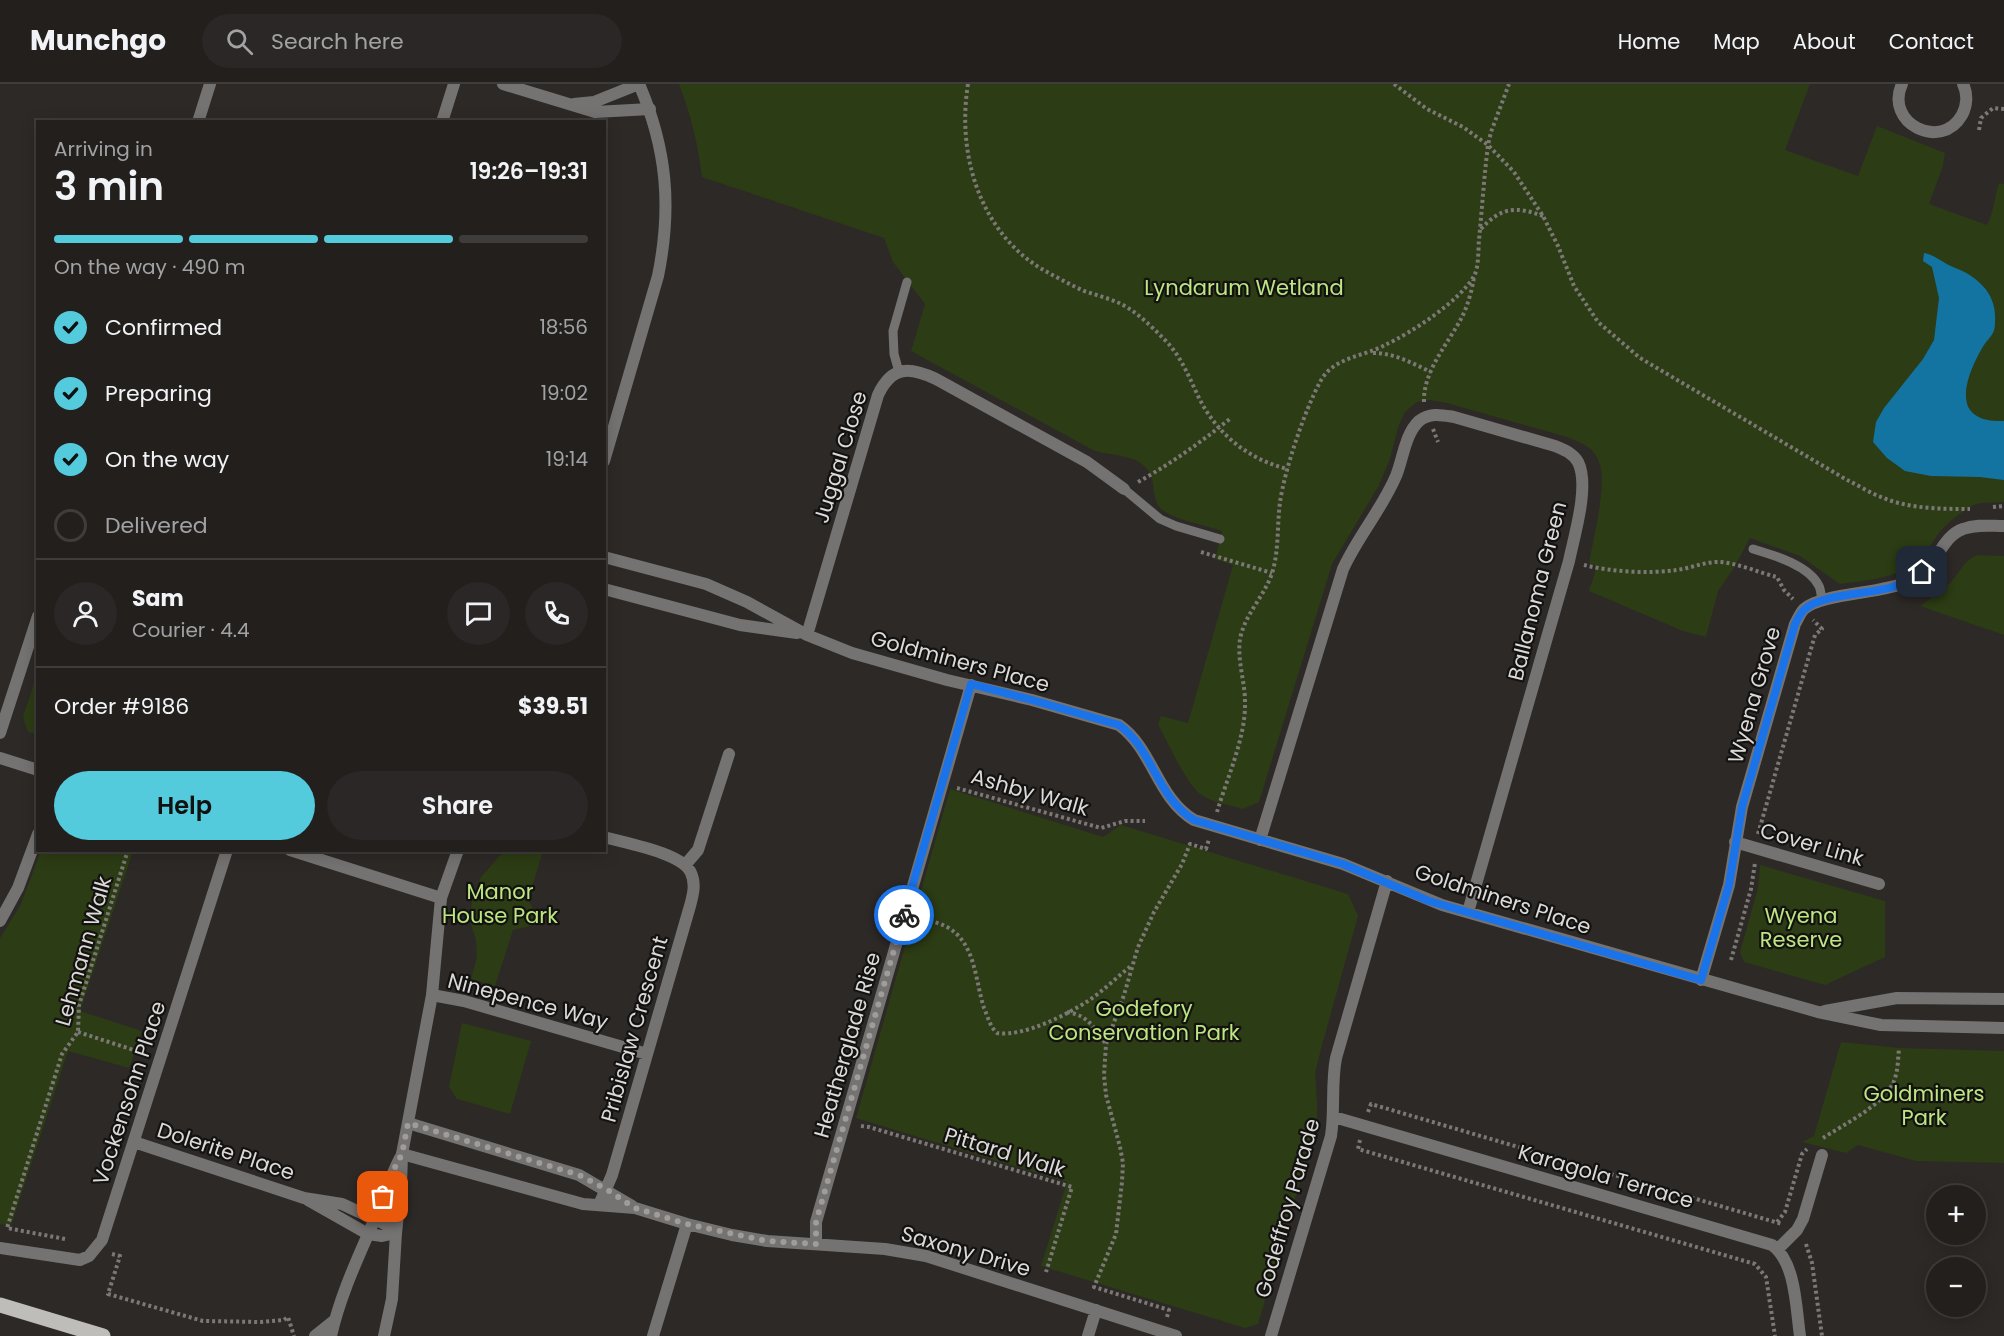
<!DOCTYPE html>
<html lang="en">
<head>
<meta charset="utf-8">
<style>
	:root { --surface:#221f1d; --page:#2a2726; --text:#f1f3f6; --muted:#a2a2a4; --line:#3f3d3b; --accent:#54cadd }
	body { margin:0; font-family:Poppins,sans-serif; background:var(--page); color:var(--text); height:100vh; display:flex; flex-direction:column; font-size:22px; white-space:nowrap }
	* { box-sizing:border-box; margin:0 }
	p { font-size:20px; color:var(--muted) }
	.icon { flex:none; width:33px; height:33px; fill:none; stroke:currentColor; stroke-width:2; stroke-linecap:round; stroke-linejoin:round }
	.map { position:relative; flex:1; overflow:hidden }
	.details { position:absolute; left:36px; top:36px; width:570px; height:732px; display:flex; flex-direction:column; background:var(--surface); border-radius:0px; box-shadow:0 3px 15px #0003,0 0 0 2px var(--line) }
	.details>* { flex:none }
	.tools { position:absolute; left:1926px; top:1101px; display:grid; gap:12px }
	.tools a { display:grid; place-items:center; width:60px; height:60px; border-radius:50%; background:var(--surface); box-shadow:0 3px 15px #0003,0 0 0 2px var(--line); font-size:30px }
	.pin { position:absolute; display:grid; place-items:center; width:51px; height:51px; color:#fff; margin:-26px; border-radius:12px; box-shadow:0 3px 9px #0006 }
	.courier { position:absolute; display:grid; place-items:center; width:60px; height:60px; margin:-30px; border:4px solid #1a73e8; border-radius:50%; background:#fff; color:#222; box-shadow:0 2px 8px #0007 }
	.summary em { font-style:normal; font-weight:600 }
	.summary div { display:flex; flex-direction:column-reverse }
	.summary { display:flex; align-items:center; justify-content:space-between; height:102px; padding:0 18px }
	h1 { font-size:39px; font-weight:600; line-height:45px }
	.bar { display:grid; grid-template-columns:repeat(4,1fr); gap:9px 6px; align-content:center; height:72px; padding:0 18px }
	.bar i { height:8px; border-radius:4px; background:var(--line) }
	.bar .active { background:var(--accent) }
	.bar p { grid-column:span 4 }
	.line { display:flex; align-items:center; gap:15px; padding:0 18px; border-top:2px solid var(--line) }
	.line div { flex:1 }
	.round { display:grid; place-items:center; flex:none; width:63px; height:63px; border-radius:32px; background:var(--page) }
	ol { padding:0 18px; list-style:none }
	li { display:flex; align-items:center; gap:18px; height:66px }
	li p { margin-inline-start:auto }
	li .icon { padding:6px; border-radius:50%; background:var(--accent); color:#111; stroke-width:4 }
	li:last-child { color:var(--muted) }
	li i { width:33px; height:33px; border:3px solid var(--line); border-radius:50% }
	.cta { display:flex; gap:12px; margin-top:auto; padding:12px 18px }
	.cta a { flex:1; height:69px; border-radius:36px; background:var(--accent); color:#111; font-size:24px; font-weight:600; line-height:69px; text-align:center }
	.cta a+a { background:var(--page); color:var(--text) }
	header { display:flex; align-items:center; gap:36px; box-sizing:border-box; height:84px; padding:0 30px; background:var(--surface); border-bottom:2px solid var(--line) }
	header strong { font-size:28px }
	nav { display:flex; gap:33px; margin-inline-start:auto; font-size:21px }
	.search { width:420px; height:54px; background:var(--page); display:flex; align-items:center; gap:15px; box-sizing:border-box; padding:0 21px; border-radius:33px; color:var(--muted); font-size:22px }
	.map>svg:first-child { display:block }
	.green { fill:#2c3c14 }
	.water { fill:#1374a1 }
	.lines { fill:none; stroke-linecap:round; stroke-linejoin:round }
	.path { stroke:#7b7876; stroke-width:4; stroke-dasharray:3 3; stroke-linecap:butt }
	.service { stroke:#757372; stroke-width:9 }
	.minor { stroke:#757372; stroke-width:12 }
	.tertiary { stroke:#757372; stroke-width:12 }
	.primary { stroke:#bfbdb9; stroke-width:15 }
	.done { stroke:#9f9c9a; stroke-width:6; stroke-dasharray:0 10.8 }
	.route { stroke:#1a73e8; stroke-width:8 }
	.labels { text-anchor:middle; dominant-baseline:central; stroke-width:4.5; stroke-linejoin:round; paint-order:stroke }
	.park-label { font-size:21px; fill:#bbe680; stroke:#141211 }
	.street-label { font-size:21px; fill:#dcdad8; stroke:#141211 }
</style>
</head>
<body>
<header>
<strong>Munchgo</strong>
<div class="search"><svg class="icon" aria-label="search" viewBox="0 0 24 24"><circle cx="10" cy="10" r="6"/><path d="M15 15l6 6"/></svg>Search here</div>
<nav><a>Home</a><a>Map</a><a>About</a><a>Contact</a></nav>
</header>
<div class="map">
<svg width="2004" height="1252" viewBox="0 0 2004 1252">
	<rect width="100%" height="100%" fill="#2d2927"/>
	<path class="green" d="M679,0H1810L1785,66L1858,92L1877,42L1945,69L1943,82L1929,120L1987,141C1994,128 1994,114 1999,99L2004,100V418C1995,419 1984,418 1976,420C1965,424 1946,440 1939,449C1931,459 1927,470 1916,478C1895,495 1866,496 1840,500L1800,472L1750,454L1734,484L1718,507L1706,553L1683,547L1589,507L1597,482L1589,479C1593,455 1608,398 1599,378C1594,363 1580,358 1567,353L1447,319L1430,316L1417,318L1405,328L1398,343L1390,375L1378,403L1332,480L1259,718L1243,725C1230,721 1215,719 1203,712C1188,704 1167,657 1158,640L1161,632L1188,639L1233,481L1215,475L1222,447C1205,441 1174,436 1161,425C1158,422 1156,417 1155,413C1151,398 1156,392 1142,380C1131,371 1107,371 1093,366L911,267L925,220L893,178L884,154L702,93C698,61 691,31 679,0Z
		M1977,471L2004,472V551L1920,522C1931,514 1942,508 1951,498C1960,488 1964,476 1977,471Z
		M37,590V650L28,648L23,633Z
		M950,705L1103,753L1121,741L1348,810L1358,832L1321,965L1315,990L1317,1017V1040L1258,1240L1245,1244L1041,1182L1067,1098L856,1034Z
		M41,767H133L80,927L142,947L129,984L68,967L11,1142L0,1140V854L20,822Z
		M504,767H543L528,816L535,828L531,842L513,846L495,902L471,895L477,873L476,856L471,840L470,828L473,814L481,793Z
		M1760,781L1885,817V873L1825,901L1744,878L1740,868L1758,804Z
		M462,939L531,957L510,1030L457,1015L449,1003Z
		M1841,958L1899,964L2004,967V1079L1916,1077L1858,1061L1846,1069L1802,1058L1814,1052Z"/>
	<path class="water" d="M1924,169C1935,171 1943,179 1953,183C1977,192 1997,209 1995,237C1995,240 1995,243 1994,246C1993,251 1987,256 1984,261C1974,277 1953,319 1977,332C1985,337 1995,337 2004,337V396L1980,393L1931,392L1905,387L1887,374L1873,358L1876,338L1884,324L1923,275L1934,256L1939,214L1932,183L1923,177Z"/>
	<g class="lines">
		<path class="path" d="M968,0C957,68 978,145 1040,184C1054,192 1069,200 1084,207C1096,211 1108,214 1119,219C1136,227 1151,242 1165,256C1181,272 1189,293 1199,314C1217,350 1249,376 1288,385
			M1394,0L1427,25L1463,43L1488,61L1514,88L1543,132L1558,162L1574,202L1598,238L1640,274L1847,396C1858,401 1870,409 1881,413C1909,425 1941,425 1970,425
			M1979,46L1981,34L1993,24L2004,25
			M1481,145C1501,123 1516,122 1543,132
			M1373,269C1394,269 1412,279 1431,288
			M1424,318C1423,287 1448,260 1462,233C1468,221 1472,206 1474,193
			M1433,345L1438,358
			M1138,398C1172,379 1201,358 1231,334
			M1993,423L2004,422
			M1201,468L1272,489
			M1584,481C1612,488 1649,490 1677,486C1691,484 1704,478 1718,478C1735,478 1760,489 1777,493L1784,506L1793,515
			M957,704L1101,744L1125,737H1145
			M1217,728C1227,694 1246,653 1245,618C1245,597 1237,577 1240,555C1245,529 1266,511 1273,486C1279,464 1277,441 1280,418C1285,385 1304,328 1320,298C1333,273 1363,273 1385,261C1411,249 1460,217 1474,192C1479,183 1478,167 1479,156C1482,125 1484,93 1488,61L1491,48L1509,0
			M1758,750L1815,551L1822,545L1813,536
			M918,834C927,836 937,838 945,842C976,857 975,897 984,924C988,933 990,943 997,949C1024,953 1066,931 1088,917C1103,907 1117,893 1131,882
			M1731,876L1751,805L1755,779
			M1067,928C1088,931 1094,944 1106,960
			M78,948L146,970
			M1368,1028L1371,1020L1782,1140
			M861,1042L869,1043L1072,1103L1046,1188
			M1823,1054C1843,1041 1885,1020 1894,997C1898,987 1898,975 1899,964
			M1360,1056L1358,1065L1755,1180L1766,1193L1775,1252
			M1777,1138L1785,1128L1802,1070L1807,1065
			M65,1155L7,1144L62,970L78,948L79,921L128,766
			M1806,1160L1812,1179L1822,1252
			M112,1170L120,1172L108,1210L203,1237L261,1238L284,1236L288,1233L294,1252
			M1167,1233L1169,1226L1094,1203L1116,1150L1122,1098L1123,1079L1120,1063L1106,1011L1104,991L1106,960L1124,911L1138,863L1154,828L1182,780L1190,760L1206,765L1209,755"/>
		<path class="service" d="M899,288L894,270L893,247L907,198
			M1124,405L1160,435L1176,442L1220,455
			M1753,465C1773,471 1809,481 1819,502C1821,506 1821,512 1822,516"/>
		<path class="minor" d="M503,0L595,28L650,25
			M1902,0C1884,39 1941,68 1962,31C1967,22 1968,10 1963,0
			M574,20L594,18L639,0
			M198,38L210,0
			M442,38L454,0
			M604,473L706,500L747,518L807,551L852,569L947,596L1032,616L1119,641C1153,665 1157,714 1194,736L1343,780L1442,821L1818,928L1881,941L2004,944
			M604,505L740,541L797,549
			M807,551L878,311C892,281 910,283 936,295L1087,378L1124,405
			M0,649L38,532
			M0,674L38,686
			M1260,756L1343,485C1358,452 1382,425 1396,392C1403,375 1405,350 1419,337C1430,328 1442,331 1454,333L1555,362C1564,366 1573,369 1578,378C1590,402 1574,452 1569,477L1468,828
			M1735,758L1879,800
			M290,766L441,814
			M686,780L698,766L729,670
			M0,837L18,804L38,750
			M1701,896L1729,801L1742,723L1795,540C1798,535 1800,529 1804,525C1822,509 1881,510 1907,498C1917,493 1928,484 1935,474C1943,463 1949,450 1963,445C1976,440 1990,442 2004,442
			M432,911L464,917L647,970
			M1825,927L1897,914L2004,915
			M1334,1033L1772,1161C1796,1178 1796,1225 1800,1252
			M408,1039L579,1091L632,1122
			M134,1058L304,1114L342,1120L385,1140L396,1149
			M402,1070L583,1120L635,1124L687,1140L732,1151L767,1157L885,1165L926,1172L1176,1252
			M308,1116L368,1150L382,1152L396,1149
			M599,1121L612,1091L690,822C693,811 696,800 691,789C683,769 625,759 604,753
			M816,1160V1138L971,601
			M0,1164L80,1176L89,1172L102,1156L227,766
			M1778,1165L1797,1146L1803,1135L1822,1071
			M653,1252L687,1140
			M1088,1252L1096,1226
			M1271,1252L1331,1052C1335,1026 1331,1000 1336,974L1387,797"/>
		<path class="tertiary" d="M604,377L658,192C672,123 667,65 639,0
			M315,1252L335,1236
			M331,1252C340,1212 357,1176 373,1139C383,1117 389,1095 400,1074
			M384,1252L392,1215L396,1149L401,1102L402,1070L432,911L441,814L458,766"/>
		<path class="primary" d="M0,1221L103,1252"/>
	</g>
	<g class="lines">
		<path class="done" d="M383,1113L389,1095L402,1070L408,1039L579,1091L606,1105L635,1124L687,1140L767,1157L816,1160V1138L904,831"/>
		<path class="route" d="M904,831L971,600L1032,616L1119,641C1153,665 1157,714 1194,736L1343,780L1429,817L1701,896L1729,801L1742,723L1795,540C1798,535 1800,529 1805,525C1822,510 1870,510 1893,503C1904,500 1913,494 1922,488"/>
	</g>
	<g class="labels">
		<g class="park-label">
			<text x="1244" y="203">Lyndarum Wetland</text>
			<text x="500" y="807">Manor<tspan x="500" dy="24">House Park</tspan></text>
			<text x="1801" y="831">Wyena<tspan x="1801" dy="24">Reserve</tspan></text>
			<text x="1144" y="924">Godefory<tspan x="1144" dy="24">Conservation Park</tspan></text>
			<text x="1924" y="1009">Goldminers<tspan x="1924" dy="24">Park</tspan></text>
		</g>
		<g class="street-label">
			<text transform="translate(840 373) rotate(-73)">Juggal Close</text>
			<text transform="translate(1537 507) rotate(-76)">Ballanoma Green</text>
			<text transform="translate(960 577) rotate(15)">Goldminers Place</text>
			<text transform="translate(1754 611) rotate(-74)">Wyena Grove</text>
			<text transform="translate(1030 708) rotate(16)">Ashby Walk</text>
			<text transform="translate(1812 760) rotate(16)">Cover Link</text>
			<text transform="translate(1503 815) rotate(18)">Goldminers Place</text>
			<text transform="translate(83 867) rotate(-74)">Lehmann Walk</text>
			<text transform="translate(528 917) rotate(15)">Ninepence Way</text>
			<text transform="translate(634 945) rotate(-74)">Pribislaw Crescent</text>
			<text transform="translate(847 961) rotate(-74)">Heatherglade Rise</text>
			<text transform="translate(129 1009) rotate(-72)">Vockensohn Place</text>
			<text transform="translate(226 1067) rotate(18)">Dolerite Place</text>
			<text transform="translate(1005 1068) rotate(17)">Pittard Walk</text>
			<text transform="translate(1606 1092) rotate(16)">Karagola Terrace</text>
			<text transform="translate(1287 1124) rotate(-74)">Godeffroy Parade</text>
			<text transform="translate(966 1167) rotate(16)">Saxony Drive</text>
		</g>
	</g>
</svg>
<div class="tools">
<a>+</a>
<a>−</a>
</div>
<div class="pin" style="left:383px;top:1113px;background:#ea580c"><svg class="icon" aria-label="bag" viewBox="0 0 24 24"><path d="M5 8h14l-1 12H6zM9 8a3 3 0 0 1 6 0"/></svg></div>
<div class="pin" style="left:1922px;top:488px;background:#1f2937"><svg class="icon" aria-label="home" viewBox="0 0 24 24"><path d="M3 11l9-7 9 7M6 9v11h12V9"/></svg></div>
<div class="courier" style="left:904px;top:831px"><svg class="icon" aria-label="bike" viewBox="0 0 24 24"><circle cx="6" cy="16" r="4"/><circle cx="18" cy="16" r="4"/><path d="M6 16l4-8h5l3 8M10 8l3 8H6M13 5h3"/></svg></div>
<section class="details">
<div class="summary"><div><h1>3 min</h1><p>Arriving in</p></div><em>19:26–19:31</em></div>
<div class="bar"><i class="active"></i><i class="active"></i><i class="active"></i><i></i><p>On the way · 490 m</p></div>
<ol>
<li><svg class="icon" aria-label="check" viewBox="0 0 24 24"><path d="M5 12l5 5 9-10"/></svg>Confirmed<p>18:56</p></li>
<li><svg class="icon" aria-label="check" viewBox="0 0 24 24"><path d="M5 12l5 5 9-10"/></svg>Preparing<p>19:02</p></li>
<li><svg class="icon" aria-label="check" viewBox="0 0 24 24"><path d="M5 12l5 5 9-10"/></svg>On the way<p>19:14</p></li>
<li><i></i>Delivered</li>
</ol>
<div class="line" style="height:108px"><a class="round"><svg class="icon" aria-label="person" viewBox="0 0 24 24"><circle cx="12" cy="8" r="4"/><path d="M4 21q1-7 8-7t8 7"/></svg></a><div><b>Sam</b><p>Courier · 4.4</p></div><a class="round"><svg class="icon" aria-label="chat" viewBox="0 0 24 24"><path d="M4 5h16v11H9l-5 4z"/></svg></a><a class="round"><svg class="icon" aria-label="phone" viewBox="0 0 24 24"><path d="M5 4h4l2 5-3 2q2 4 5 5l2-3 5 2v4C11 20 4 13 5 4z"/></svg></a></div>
<div class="line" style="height:78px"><div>Order #9186</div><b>$39.51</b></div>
<div class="cta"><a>Help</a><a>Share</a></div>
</section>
</div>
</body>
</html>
